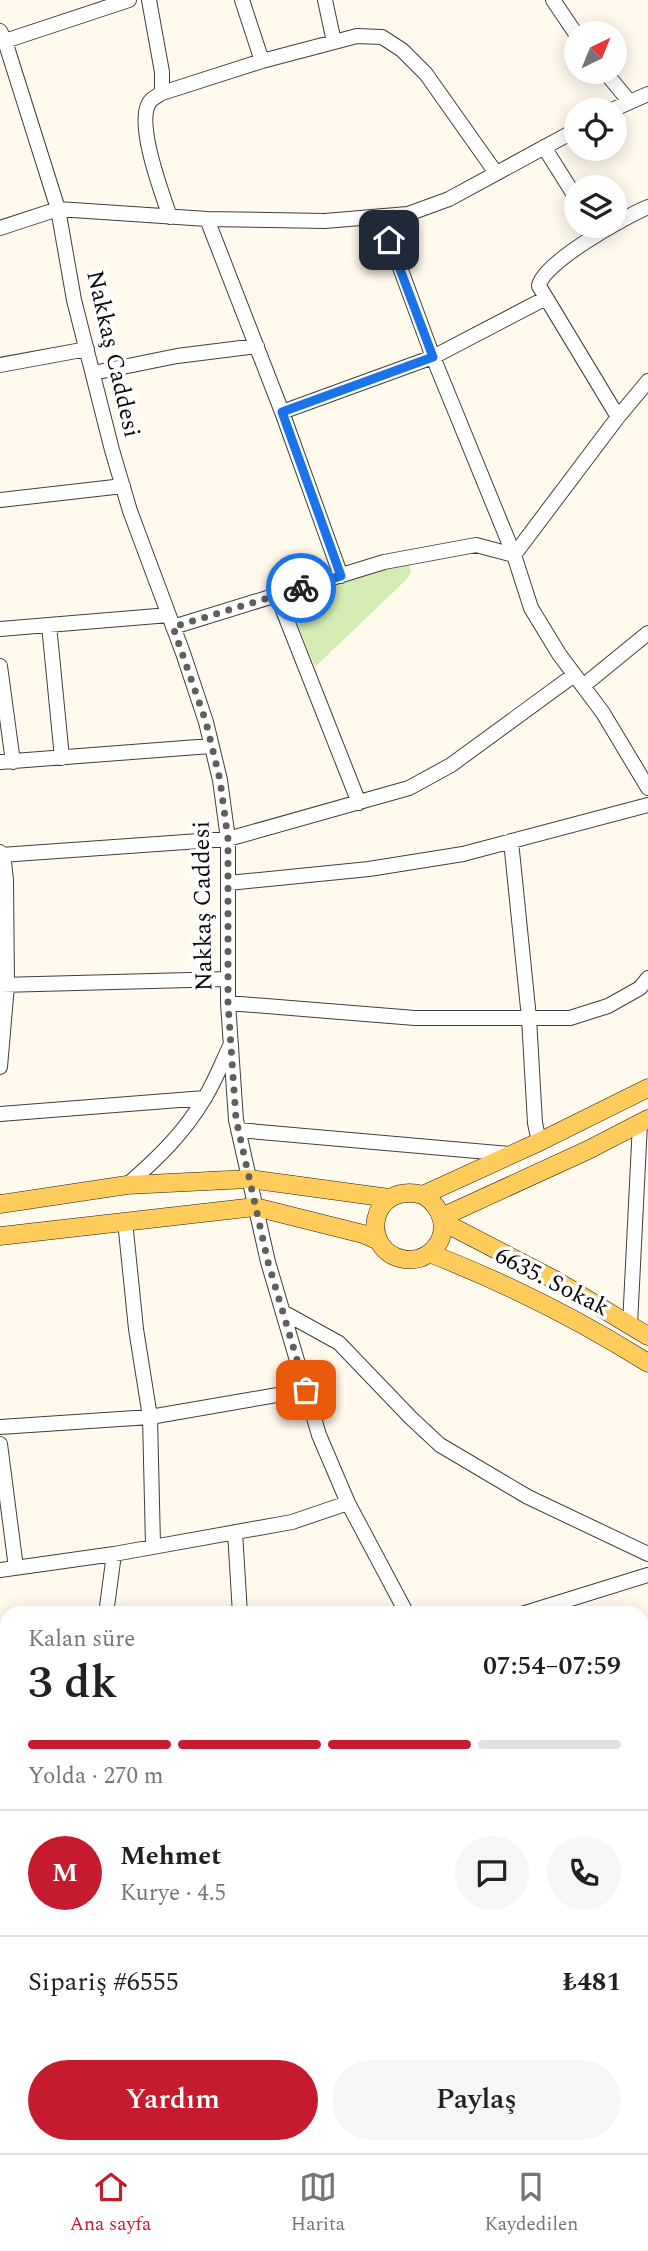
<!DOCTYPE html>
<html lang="tr">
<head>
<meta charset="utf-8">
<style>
	:root { --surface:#fff; --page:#f6f6f6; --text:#202124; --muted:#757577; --line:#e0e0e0; --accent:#c61b2f }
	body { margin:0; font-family:Spectral,serif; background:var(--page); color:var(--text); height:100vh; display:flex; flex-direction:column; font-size:26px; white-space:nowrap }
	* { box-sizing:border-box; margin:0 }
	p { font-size:23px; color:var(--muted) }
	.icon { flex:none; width:38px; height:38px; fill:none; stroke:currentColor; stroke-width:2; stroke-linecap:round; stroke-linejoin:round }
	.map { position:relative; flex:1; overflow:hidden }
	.side { position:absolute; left:0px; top:1606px; width:649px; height:548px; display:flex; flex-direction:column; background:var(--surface); border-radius:21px 21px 0 0; box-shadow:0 4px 18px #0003 }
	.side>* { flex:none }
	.needle { width:46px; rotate:43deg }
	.fabs { position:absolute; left:564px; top:21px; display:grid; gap:14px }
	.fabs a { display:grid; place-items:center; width:63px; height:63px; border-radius:50%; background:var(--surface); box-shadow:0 4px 18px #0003; font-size:35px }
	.pin { position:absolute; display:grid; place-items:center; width:60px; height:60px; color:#fff; margin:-30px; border-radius:14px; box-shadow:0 4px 10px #0006 }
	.courier { position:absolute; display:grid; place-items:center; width:70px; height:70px; margin:-35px; border:5px solid #1a73e8; border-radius:50%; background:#fff; color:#222; box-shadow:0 2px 9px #0007 }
	.overview em { font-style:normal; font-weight:600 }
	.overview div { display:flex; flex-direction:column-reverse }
	.overview { display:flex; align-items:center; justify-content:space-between; height:119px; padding:0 28px }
	h1 { font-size:46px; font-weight:600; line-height:52px }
	.bar { display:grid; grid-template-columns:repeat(4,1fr); gap:10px 7px; align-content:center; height:84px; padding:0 28px }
	.bar i { height:9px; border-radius:5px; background:var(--line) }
	.bar .selected { background:var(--accent) }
	.bar p { grid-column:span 4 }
	.line { display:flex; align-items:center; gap:18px; padding:0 28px; border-top:2px solid var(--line) }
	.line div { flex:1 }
	.round { display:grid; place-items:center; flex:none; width:74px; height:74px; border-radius:37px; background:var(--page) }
	.cta { display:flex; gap:14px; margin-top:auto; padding:14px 28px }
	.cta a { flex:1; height:80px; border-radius:42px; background:var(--accent); color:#fff; font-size:28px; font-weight:600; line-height:80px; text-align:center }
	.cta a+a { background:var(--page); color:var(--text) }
	.dock { display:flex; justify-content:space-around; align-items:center; height:98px; border-top:2px solid var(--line); background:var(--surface); font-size:19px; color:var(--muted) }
	.dock a { display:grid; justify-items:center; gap:4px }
	.dock .selected { color:var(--accent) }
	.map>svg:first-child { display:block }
	.green { fill:#d4ecb3 }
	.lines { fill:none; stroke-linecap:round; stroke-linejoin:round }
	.minor-casing { stroke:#3f3f3f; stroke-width:16 }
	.major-casing { stroke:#1d1d1d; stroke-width:19 }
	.minor { stroke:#fff; stroke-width:14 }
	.major { stroke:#ffcc5c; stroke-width:18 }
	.done { stroke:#615f5a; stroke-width:7; stroke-dasharray:0 12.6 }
	.route { stroke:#1a73e8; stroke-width:9 }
	.labels { text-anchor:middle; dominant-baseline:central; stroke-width:7; stroke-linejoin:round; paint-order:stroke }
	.street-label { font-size:24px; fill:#0c0c0c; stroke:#fff }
</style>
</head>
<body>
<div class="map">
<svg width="648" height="2153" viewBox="0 0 648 2153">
	<rect width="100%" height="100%" fill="#fffaec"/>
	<path class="green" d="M403,563L409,564L411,571L407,579L315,667L288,600Z
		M199,2147H314L315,2153H199Z"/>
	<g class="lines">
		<defs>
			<path id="minor" d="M149,0L162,72V93
				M242,0L262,61
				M325,0L334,42
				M553,0L576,34
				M0,31L5,41L58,209L74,300L112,450L130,511L183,653L206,722L220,780L228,839V1003L236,1120L268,1262L319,1435L348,1503L407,1614
				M5,41L129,0
				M605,72L629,101
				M612,110L648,94
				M544,147L576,198
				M381,216L433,357L514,555L531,608L559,654L603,713L648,788
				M170,217C162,193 136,125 149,103C152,98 157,96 162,93L262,61L357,36L382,37L402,50L426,74L496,173
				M207,219L282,412L341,576
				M0,228L58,209L207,219L325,221L408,214L449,199L576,130
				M0,365L87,349
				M93,373L177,356L257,346
				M282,412L433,357L546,298
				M618,417L539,286C542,263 625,217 648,207
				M0,500L123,486
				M277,595L359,803
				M49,625L62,758
				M173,627L384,562L476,545L514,555L618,417L648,381
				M0,629L169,615
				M0,666L13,762
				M583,686L648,633
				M0,762L211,746
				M511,841L529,1018L535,1123L539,1142
				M0,852L4,862L6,880L7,985L0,1067
				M1,855L228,839L409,788L451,765L574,675
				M228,883L369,869L463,854L648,805
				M0,985L228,979
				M228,1003L415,1018H570L608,1006L640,988L648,978
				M0,1114L205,1098
				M238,1130L511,1154
				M127,1185C157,1159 184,1133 204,1099C215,1082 222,1062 231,1044
				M125,1221L136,1329L150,1417L153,1545
				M283,1312L339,1343L411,1418L440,1445L528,1497L648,1554
				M630,1325L640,1123
				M0,1427L150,1417L306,1390
				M0,1444L16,1568
				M235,1532L240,1614
				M0,1570L114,1554L292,1522L348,1503
				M106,1614L114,1554
				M522,1614L648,1575
				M642,1699L648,1677
				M0,1732L7,1730
				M642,1780H648
				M642,1865H648
				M1,1951L7,2033
				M642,2061H648
				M642,2135L648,2136
				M188,2147V2153
				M318,2147V2153
				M2,2153L7,2111
				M487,2153L488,2147
				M629,2153V2147"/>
			<path id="major" d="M423,1195C442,1207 451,1231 433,1250C425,1258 414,1261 403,1259C359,1250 369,1181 423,1195L539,1142L648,1088
				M0,1204L127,1185L249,1179L389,1198
				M442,1217L588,1150L648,1119
				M443,1222L555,1280L648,1336
				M0,1236L255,1207L363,1234L379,1241
				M429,1253C506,1283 578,1319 648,1363
				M0,1927H7
				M642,1944L648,1945
				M0,1952L7,1951
				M642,1967L648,1968"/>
		</defs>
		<use href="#minor" class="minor-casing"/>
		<use href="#major" class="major-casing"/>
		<use href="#minor" class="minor"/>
		<use href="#major" class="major"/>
	</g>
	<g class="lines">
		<path class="done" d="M301,588L173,627L206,722L220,780L228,839V1003L236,1119L268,1262L306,1390"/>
		<path class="route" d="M301,588L341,576L282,412L433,357L389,240"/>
	</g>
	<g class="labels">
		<g class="street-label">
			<text transform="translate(113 354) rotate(77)">Nakkaş Caddesi</text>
			<text transform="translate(203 906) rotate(-91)">Nakkaş Caddesi</text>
			<text transform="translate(552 1282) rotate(27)">6635. Sokak</text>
		</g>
	</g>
</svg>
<div class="fabs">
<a><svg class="needle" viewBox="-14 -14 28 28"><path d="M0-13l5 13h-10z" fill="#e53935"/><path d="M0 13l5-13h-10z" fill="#757577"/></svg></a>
<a><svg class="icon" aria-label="locate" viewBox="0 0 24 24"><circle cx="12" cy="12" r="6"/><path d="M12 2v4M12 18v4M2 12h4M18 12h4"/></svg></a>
<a><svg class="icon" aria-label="layers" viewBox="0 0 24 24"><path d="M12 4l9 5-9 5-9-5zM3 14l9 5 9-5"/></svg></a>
</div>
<div class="pin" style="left:306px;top:1390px;background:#ea580c"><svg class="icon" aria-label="bag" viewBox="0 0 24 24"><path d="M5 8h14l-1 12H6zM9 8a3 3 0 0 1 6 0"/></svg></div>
<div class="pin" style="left:389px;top:240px;background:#1f2937"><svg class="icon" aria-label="home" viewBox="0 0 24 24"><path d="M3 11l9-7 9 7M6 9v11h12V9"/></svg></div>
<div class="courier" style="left:301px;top:588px"><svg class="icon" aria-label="bike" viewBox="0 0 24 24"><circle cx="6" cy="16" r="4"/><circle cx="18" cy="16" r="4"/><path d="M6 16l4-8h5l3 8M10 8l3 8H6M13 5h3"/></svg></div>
<section class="side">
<div class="overview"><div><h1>3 dk</h1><p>Kalan süre</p></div><em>07:54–07:59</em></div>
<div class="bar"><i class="selected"></i><i class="selected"></i><i class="selected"></i><i></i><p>Yolda · 270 m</p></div>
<div class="line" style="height:126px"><b class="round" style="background:var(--accent);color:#fff">M</b><div><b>Mehmet</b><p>Kurye · 4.5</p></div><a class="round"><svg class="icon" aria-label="chat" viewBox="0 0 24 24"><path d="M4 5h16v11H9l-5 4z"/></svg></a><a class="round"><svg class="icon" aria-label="phone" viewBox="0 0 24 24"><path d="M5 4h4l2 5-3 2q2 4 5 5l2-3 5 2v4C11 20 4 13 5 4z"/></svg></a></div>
<div class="line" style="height:91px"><div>Sipariş #6555</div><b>₺481</b></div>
<div class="cta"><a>Yardım</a><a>Paylaş</a></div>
</section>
</div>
<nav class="dock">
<a class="selected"><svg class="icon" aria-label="home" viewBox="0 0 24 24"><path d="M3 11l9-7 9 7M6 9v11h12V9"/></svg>Ana sayfa</a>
<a><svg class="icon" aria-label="map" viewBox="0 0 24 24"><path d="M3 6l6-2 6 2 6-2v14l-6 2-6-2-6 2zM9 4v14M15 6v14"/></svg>Harita</a>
<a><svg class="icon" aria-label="saved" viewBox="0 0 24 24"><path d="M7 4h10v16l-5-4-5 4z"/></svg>Kaydedilen</a>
</nav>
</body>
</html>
